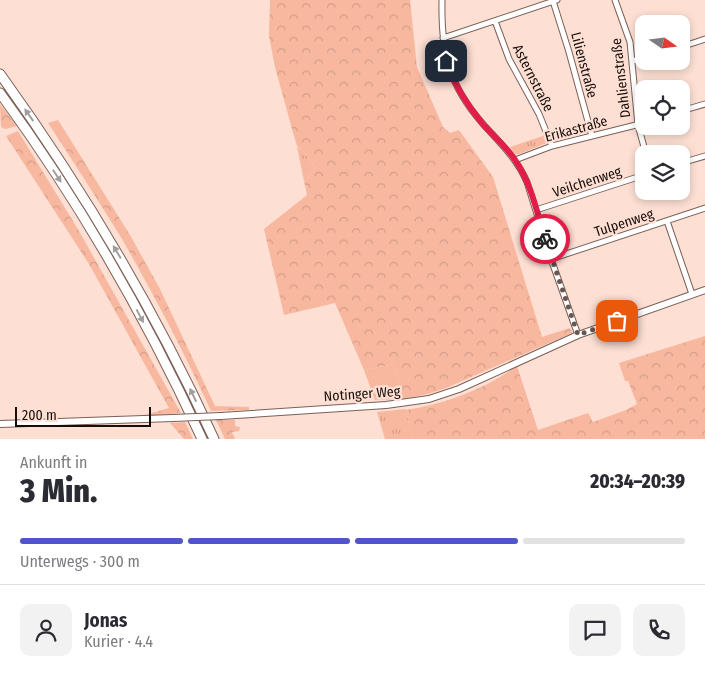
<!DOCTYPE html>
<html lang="de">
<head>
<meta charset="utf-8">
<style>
	:root { --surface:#fff; --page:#f2f2f3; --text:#2b2b33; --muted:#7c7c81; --line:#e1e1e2; --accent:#5254cb }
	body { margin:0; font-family:"Fira Sans Condensed",sans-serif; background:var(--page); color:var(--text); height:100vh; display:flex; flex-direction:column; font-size:19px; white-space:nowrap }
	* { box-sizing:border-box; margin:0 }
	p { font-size:16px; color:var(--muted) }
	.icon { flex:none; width:28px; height:28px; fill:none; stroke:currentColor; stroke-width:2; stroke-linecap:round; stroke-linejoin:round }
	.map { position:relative; height:439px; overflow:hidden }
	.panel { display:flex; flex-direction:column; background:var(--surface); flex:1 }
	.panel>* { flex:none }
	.needle { width:32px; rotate:104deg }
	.buttons { position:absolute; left:635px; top:15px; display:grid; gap:10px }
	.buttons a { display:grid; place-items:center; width:55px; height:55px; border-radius:10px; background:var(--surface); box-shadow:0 2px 8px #0003; font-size:25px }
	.scale { position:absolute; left:15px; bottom:12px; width:136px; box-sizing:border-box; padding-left:5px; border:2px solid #170d09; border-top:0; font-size:14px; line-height:18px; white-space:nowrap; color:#170d09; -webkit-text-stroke:4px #fddfd3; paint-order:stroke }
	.pin { position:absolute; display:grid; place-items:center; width:42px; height:42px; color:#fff; margin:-21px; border-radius:10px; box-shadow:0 2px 8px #0006 }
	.courier { position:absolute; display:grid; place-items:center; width:50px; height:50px; margin:-25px; border:4px solid #e11d48; border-radius:50%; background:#fff; color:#222; box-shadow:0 1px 6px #0007 }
	.headline em { font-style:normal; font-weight:800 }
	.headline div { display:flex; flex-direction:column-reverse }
	.headline { display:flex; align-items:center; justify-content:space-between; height:85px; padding:0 20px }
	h1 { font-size:32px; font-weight:800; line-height:38px }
	.bar { display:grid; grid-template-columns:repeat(4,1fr); gap:8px 5px; align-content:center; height:60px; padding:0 20px }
	.bar i { height:6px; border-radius:4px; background:var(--line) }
	.bar .active { background:var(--accent) }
	.bar p { grid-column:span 4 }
	.line { display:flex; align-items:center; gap:12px; padding:0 20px; border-top:1px solid var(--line) }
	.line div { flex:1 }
	.round { display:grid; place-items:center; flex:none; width:52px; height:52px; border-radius:10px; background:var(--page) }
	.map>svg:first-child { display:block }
	.grass { fill:url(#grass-tufts) }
	.forest { fill:url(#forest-crowns) }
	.pitch { fill:#f8b8a0 }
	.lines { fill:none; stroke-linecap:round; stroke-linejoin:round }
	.minor-casing { stroke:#7a6057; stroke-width:7 }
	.tertiary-casing { stroke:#7a6057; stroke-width:8 }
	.motorway-casing { stroke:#7a6057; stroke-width:11 }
	.minor { stroke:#fff; stroke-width:5 }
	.tertiary { stroke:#fff; stroke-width:6 }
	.motorway { stroke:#fff; stroke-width:9 }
	.tertiary-bridge-casing { stroke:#7a6057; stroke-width:8; stroke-linecap:butt }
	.tertiary-bridge { stroke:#fff; stroke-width:6 }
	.oneway { fill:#a29e9d }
	.done { stroke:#685650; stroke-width:5; stroke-dasharray:0 9 }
	.route { stroke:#e11d48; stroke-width:6 }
	.labels { text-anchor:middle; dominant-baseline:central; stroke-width:4.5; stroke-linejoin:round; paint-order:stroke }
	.street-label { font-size:14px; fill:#170d09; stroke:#fddfd3 }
</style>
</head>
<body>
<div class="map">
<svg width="705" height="439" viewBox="0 0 705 439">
	<defs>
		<pattern id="grass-tufts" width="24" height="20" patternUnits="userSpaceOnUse" patternTransform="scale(1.25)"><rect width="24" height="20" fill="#f8b8a0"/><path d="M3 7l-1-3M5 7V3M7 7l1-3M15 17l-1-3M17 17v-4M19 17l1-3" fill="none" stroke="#d49d88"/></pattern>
		<pattern id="forest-crowns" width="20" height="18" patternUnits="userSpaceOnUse" patternTransform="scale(1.25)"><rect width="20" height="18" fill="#f8b8a0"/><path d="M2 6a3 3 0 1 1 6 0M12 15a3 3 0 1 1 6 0" fill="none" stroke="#d49d88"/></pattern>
	</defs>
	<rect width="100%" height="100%" fill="#fddfd3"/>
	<path class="grass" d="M546,135L547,143L519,154H515L510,147Z
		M297,147L302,150L316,168L304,181Z
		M406,409L412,439H385L377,412Z"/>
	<path class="forest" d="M270,0H410L417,67L443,127L450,133L459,130L493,177L542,337L570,328L572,333L446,388L428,394L403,399L394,364L364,370L335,303L284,315L264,229L307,195L304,181L316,168L302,150L297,146L292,129L275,67L269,36Z
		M0,104L17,126L5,129L1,127Z
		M58,120L130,235L160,289L215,406L249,407V410L211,411C184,352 154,295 122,239C98,200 73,161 48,123Z
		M18,131L79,231L181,413L138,417L169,408L89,264L6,136Z
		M705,336V439H412L406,410C446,404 485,389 517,366L538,430L588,413L593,422L626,410L637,404L628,381H625L619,363Z
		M216,420H235V426L240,427L239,431L232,432L235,439H225Z
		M185,422L193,439H184L170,423Z"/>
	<path class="pitch" d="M394,364L403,399L375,400L364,370Z"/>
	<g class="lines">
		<defs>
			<path id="minor" d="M442,0C441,52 448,84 483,124C500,143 516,157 527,182L551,259L578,335
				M615,0L630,42L638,125L646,154
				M553,1L569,52L592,136
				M495,21L509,59L539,114L552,146
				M443,38L557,0
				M681,47L705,39
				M632,61L644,58
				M681,111L705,104
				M515,160L552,146L644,123
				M681,163L705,156
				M536,210L644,175
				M667,221L692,294
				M551,259L705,208"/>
			<path id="tertiary" d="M221,416L386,405L429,399L459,389L578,335L705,290
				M0,424L173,418"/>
			<path id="motorway" d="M0,74C83,189 155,310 214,439
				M0,93C79,201 146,317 202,439"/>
		</defs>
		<use href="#minor" class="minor-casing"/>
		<use href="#tertiary" class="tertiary-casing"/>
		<use href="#motorway" class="motorway-casing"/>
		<use href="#minor" class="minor"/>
		<use href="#tertiary" class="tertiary"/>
		<use href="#motorway" class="motorway"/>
		<defs>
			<path id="tertiary-bridge" d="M173,418L221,416"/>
		</defs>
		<use href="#tertiary-bridge" class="tertiary-bridge-casing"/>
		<use href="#tertiary-bridge" class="tertiary-bridge"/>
	</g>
	<defs><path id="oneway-solid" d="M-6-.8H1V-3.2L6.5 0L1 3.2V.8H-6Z" transform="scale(1.25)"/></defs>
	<g class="oneway">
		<use href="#oneway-solid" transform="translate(29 115) rotate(-125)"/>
		<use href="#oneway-solid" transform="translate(57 176) rotate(57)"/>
		<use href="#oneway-solid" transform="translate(117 252) rotate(-121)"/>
		<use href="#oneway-solid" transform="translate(140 316) rotate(62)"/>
		<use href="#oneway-solid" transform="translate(193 395) rotate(-116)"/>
	</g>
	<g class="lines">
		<path class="done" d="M545,239L578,335L617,321"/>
		<path class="route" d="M446,61C454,84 466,104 482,123C493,136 506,146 515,160C531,183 537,212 545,239"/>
	</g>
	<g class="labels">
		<g class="street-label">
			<text transform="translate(584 65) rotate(75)">Lilienstraße</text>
			<text transform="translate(533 78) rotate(63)">Asternstraße</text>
			<text transform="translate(621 78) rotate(-97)">Dahlienstraße</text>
			<text transform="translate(576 129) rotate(-15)">Erikastraße</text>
			<text transform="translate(587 182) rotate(-18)">Veilchenweg</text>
			<text transform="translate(624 223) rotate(-18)">Tulpenweg</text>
			<text transform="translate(362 394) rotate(-4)">Notinger Weg</text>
		</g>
	</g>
</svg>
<div class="buttons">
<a><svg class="needle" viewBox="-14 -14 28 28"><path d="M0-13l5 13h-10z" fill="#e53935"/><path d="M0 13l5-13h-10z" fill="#7c7c81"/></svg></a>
<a><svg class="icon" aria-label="locate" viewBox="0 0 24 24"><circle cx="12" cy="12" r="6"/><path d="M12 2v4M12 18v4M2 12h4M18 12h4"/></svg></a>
<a><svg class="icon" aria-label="layers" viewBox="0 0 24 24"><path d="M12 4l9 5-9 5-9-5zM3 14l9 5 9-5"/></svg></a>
</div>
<div class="scale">200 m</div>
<div class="pin" style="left:617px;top:321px;background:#ea580c"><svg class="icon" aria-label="bag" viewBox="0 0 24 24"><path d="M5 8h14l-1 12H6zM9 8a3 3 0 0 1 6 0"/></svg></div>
<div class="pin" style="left:446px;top:61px;background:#1f2937"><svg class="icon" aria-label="home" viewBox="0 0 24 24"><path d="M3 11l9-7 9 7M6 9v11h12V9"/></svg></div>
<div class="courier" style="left:545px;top:239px"><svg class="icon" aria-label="bike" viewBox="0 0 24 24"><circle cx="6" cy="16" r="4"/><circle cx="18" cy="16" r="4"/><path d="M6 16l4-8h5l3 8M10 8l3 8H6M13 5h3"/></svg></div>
</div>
<section class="panel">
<div class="headline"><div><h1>3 Min.</h1><p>Ankunft in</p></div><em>20:34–20:39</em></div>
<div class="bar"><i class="active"></i><i class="active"></i><i class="active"></i><i></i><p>Unterwegs · 300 m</p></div>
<div class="line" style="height:90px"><a class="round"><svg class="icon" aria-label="person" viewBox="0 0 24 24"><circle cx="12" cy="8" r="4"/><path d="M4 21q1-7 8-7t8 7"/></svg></a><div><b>Jonas</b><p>Kurier · 4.4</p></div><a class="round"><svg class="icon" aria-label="chat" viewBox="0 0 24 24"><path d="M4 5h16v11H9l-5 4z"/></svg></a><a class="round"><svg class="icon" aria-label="phone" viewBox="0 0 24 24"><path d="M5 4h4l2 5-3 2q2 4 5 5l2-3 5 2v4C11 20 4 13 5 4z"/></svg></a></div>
</section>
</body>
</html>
